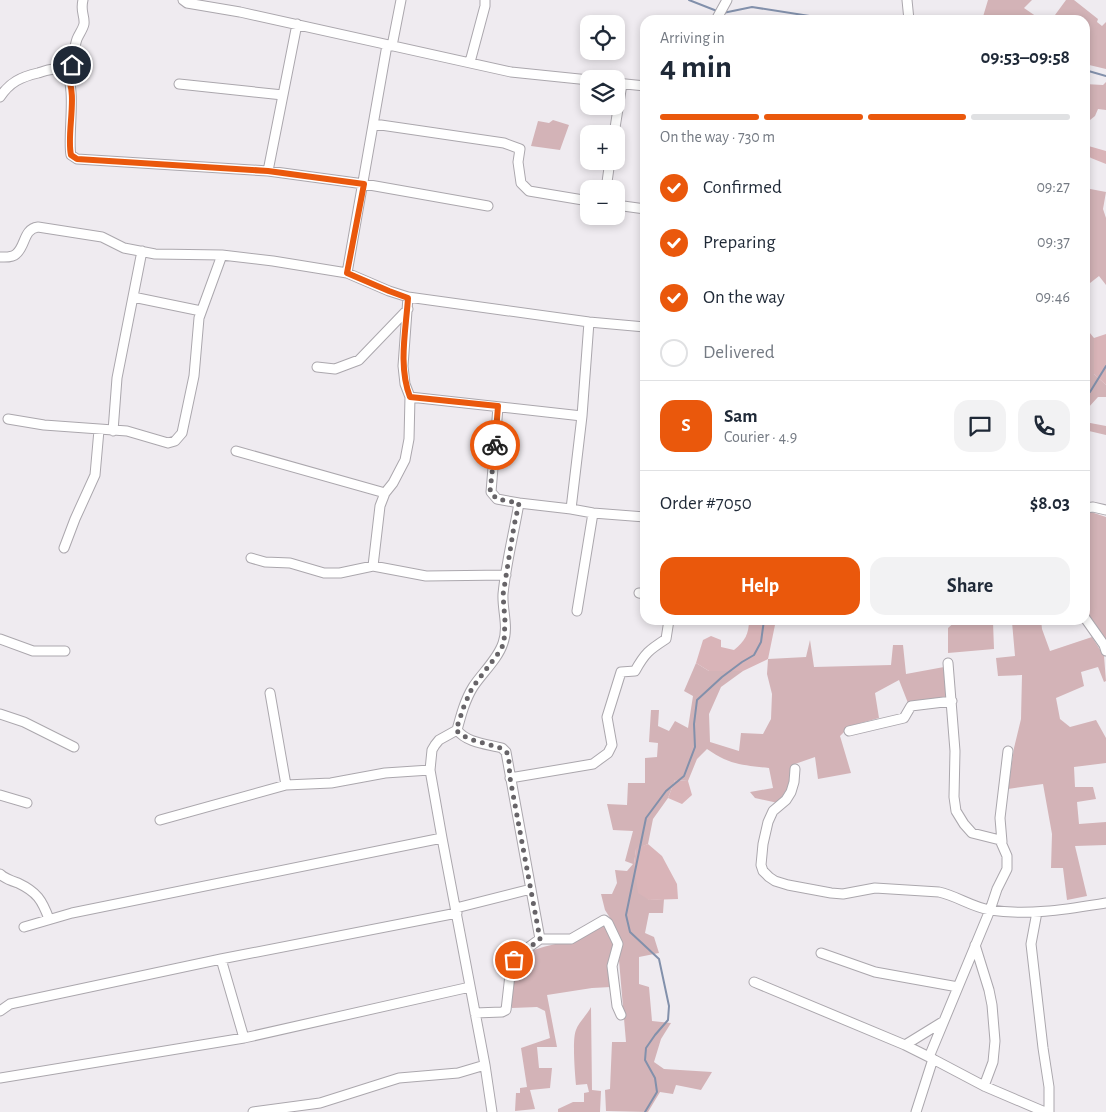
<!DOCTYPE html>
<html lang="en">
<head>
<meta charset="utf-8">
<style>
	:root { --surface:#fff; --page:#f2f2f3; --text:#1f2937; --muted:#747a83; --line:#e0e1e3; --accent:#ea580c }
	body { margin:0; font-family:"Alegreya Sans",sans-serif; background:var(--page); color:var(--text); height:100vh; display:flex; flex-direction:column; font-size:19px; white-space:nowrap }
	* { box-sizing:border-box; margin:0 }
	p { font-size:16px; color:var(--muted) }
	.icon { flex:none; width:28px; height:28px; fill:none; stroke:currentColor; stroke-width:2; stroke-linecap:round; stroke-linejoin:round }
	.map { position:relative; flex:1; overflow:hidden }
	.panel { position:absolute; left:640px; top:15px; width:450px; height:610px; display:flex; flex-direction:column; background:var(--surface); border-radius:15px; box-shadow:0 2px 8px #0003 }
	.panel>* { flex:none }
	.fabs { position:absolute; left:580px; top:15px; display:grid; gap:10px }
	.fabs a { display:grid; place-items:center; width:45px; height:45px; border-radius:10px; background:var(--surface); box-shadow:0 2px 8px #0003; font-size:25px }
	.pin { position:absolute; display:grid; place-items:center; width:42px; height:42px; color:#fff; margin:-21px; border:2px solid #fff; border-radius:50%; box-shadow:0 1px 5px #0007 }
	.courier { position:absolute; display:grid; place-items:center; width:50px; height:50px; margin:-25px; border:4px solid #ea580c; border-radius:50%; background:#fff; color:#222; box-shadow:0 1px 6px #0007 }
	.head em { font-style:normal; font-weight:700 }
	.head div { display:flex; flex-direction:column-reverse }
	.head { display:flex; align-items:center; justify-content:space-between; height:85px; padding:0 20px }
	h1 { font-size:32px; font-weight:700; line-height:38px }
	.bar { display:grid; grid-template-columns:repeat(4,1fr); gap:8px 5px; align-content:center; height:60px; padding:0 20px }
	.bar i { height:6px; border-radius:4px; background:var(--line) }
	.bar .current { background:var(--accent) }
	.bar p { grid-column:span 4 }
	.line { display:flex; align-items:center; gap:12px; padding:0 20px; border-top:1px solid var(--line) }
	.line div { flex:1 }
	.round { display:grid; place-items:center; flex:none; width:52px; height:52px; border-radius:15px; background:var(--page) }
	ol { padding:0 20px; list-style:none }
	li { display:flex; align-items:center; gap:15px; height:55px }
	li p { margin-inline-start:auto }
	li .icon { padding:5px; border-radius:50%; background:var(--accent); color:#fff; stroke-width:4 }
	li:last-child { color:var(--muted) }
	li i { width:28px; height:28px; border:2px solid var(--line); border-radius:50% }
	.button { display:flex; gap:10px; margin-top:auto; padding:10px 20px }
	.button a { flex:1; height:58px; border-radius:15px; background:var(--accent); color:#fff; font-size:20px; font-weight:700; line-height:58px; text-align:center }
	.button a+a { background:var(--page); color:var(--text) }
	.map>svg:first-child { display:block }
	.green { fill:#d3b3b7 }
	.forest { fill:#d9b4b8 }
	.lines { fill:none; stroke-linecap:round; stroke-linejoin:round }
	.stream { stroke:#8290ab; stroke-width:2 }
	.street-casing { stroke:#aba7ad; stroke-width:11 }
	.street { stroke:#fff; stroke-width:9 }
	.done { stroke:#676468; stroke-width:5; stroke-dasharray:0 9 }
	.route { stroke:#ea580c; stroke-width:6 }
</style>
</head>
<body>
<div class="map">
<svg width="1106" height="1112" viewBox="0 0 1106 1112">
	<rect width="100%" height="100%" fill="#efebf0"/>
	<path class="green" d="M988,0H1032L1024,8L1040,19L1055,15L1066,0H1074L1098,19L1097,22L1102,26L1106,22V69L1085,64V20H982Z
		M1106,82V110L1098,109L1095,116L1090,120L1085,129V84L1103,85Z
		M553,120L569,125L560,150L531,146L538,121L549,123Z
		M1085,188L1106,192L1103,209L1106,218V285L1099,276L1085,287Z
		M1085,327L1094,338V374L1106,385V397H1098L1088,408L1085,400Z
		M1085,422L1106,426V435L1089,431L1085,455Z
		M1085,512H1091L1106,517V642L1085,615Z
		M957,620H1041L1042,629L1050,651L1092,637L1104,656L1106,681L1104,682L1098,667L1081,672L1084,686L1056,698L1060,719L1070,727L1096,720L1106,738V763L1074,767L1075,787H1093L1096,799L1077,802L1079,824L1106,822V845L1075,846L1087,896L1067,900L1063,868H1051L1052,834L1043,784L1008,789L1014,748L1021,719L1022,675L998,676L996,658L1015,656L1012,622H993L994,649L948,653V628Z
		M810,640L814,667L891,665L893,645H903L906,674L944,667L946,698L908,703L899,680L875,693L879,718L850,726L840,736L851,773L818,779L815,757L795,764L790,784L778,803L755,798L750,792L773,788L769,768C742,765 730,765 707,749L697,759L688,781L675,780L668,798L653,819L648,844L636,849L634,864L649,900L664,899L663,913H649L645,933L654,937L659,953L639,957V984L649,987L652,1021L671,1023L661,1039L654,1062L664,1069L712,1072L701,1090L676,1085L673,1094L660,1092L648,1112L606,1111L605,1090L610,1089L612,1042H626L619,960L622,944L612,921L605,910L601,894H612L617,883L615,870L627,871L633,864L625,861L633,831L613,830L607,804L627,805L628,783H645V758L657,757L658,743L649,742L651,710H659L658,726L669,731L675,721L688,728L693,696L684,691L696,663L709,671H743L721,687L709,714L710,742L739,751L741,733L763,734L771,719L772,694L767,674L768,659L806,657Z
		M598,926H606L616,947L611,987L592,988L547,995L557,1047H537L539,1068H552L550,1088L530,1090L535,1109L515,1111L516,1093H520V1088L527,1087L521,1048L550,1038L545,1011L537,1007L512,1008C511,994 509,978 515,965C524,945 564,945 582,937C588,935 593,929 598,926Z
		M591,1007L592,1090L601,1091L600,1112H558V1109L573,1102H584V1093L589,1092L587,1084L576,1085C575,1074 572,1039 576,1030C578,1023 587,1015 591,1007Z"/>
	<path class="forest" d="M1085,145L1106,151V164L1091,158L1085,153Z
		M1106,334V385L1094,374V338Z
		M749,620L771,621L776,620L768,659L743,671H709L696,663L703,640L711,636L721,640V647L734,650C745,641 749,634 749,620Z
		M675,780L688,781L692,795L682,804L668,798Z
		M648,844L662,856L677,884L678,899L649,900L638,893L634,864L636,848Z"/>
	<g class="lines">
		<path class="stream" d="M689,0L717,11
			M723,13L752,7L835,20
			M1085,70L1106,76
			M1085,396L1090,392L1106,366
			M645,1112L657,1092L655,1078L645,1060L646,1048L655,1035L668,1020L669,1006L659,959L630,932L626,915L646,818L666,791L684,776L695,747L694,724L697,700L722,677L742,662L754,655L761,642L764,620"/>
		<defs>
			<path id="street" d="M183,0L187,3L240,12L511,72L589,80
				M907,0L909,20
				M716,20L727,0
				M392,46L401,0
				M470,62L485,6V0
				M66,74C74,63 73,51 77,39C79,34 83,29 84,24C85,15 80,12 83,0
				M616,83L645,86
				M179,84L283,95
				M0,97C10,82 21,77 38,73C45,71 57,66 64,71C78,82 67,138 71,155L77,159L268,171L364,184L488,206
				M374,124L504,143L520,149L518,162L521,183L529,191L589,201
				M614,134L622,84
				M268,171L297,24
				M606,189L610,161
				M616,205L645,209
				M0,257C5,257 12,258 16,254C26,246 23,229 38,227L102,237L124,248L155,254L222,255L273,261L347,273L389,291L408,297L589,322L645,327
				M347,273L387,45
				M133,297L201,311
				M317,367L335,369L359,360L408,309
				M410,397L582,416
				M498,407L491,492L497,499L519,503
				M8,419L44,425L127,431L168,443L175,441L182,433L194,376L199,318L222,255
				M113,431L117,378L142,251
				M236,451L385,493
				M1085,508L1093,507L1106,510
				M571,509L593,513L645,517
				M64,548L75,519L95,475L99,430
				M251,558L265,562L290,563L324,573H340L373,566L426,576L506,575
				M373,566L380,506L385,493L393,483L405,460L409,439L410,397L405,384L403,366L408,297
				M639,593L645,594
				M577,611L593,513
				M1085,618L1104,645L1106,651
				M0,639L33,651H65
				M270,693L286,785
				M0,714L24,722L74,747
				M457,730C467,743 487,744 502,748L506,752L540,939
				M849,731L904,718L911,706L952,701
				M795,769L794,782L791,792L786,800L773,811L768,822L763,844L761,865L763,871L769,877L775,881L788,885L831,893L843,894L875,888L939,892C957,896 972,907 990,910C1029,916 1068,909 1106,903
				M510,778L593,764L608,753L612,745L607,717L621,672L635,671C645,653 649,650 666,639L669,620
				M0,795L27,803
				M160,820L286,785L331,783L385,773L430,770
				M1002,842L1000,818L1008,751
				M0,874C5,879 12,881 18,883C37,892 42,900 49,919
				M456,908L531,889
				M1037,912L1031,944L1043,1048L1049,1087V1112
				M24,927L72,913L442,838
				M975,945L989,990L992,1005L995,1041L993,1062L984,1086
				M821,953L875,972L958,987
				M221,959L244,1038
				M754,982L905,1045L929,1057L990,910L997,889L1007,869V856L1000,840L972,833L964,824L956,811L954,797L955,751L948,663
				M0,1011L10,1004L221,959L457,913
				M475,1013L502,1012L506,1010L511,966L518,955L540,939H571L604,920L608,923L618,944L612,966L617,1006L621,1015
				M905,1045L944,1021
				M929,1057L984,1086L1045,1112
				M0,1078L244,1038L470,987
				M253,1112L320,1103L399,1078L458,1073L485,1065
				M492,1112L485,1065L442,838L430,770L432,750L435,745L439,740L457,730C461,715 465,700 473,687C482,673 498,659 503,643C509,627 502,610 503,594C506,563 514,533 519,503L571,509L582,416L589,322
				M916,1112L933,1059"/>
		</defs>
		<use href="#street" class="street-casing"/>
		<use href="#street" class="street"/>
	</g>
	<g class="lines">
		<path class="done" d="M495,445L490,492L497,499L519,503L514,526L503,595L505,621L504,643L500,651L472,688L464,706L456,730C468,744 503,744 507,753C510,760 509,770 510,778L540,939L514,960"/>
		<path class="route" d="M72,65L66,74C79,93 66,133 71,155L77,159L268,171L364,184L347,273L389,291L408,298C406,330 398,366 410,397L498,406L495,445"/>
	</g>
</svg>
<div class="fabs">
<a><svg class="icon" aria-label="locate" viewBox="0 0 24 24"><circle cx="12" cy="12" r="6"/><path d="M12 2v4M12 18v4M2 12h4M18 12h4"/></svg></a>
<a><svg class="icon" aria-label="layers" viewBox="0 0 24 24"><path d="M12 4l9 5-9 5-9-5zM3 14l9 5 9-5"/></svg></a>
<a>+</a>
<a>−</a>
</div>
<div class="pin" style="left:514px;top:960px;background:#ea580c"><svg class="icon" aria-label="bag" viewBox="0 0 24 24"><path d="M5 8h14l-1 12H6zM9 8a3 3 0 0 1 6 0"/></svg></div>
<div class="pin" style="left:72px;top:65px;background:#1f2937"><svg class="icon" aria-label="home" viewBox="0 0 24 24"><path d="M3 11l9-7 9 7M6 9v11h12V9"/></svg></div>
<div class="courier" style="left:495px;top:445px"><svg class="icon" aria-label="bike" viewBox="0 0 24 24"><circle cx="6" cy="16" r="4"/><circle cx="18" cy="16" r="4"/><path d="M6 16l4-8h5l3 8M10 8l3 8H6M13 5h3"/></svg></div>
<section class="panel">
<div class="head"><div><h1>4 min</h1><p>Arriving in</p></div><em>09:53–09:58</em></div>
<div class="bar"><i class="current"></i><i class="current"></i><i class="current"></i><i></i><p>On the way · 730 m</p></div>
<ol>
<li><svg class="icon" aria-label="check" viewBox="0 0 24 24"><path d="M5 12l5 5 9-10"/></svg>Confirmed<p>09:27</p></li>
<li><svg class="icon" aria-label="check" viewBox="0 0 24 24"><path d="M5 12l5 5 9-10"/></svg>Preparing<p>09:37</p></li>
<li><svg class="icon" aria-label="check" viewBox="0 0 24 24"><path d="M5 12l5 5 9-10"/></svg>On the way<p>09:46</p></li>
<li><i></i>Delivered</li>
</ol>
<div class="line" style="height:90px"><b class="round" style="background:var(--accent);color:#fff">S</b><div><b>Sam</b><p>Courier · 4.9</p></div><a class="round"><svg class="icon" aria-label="chat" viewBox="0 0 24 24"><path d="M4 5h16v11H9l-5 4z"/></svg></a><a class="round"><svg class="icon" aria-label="phone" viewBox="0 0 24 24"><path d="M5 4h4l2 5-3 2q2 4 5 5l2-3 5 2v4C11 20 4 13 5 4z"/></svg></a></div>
<div class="line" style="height:65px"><div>Order #7050</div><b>$8.03</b></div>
<div class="button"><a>Help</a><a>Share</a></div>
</section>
</div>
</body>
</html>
